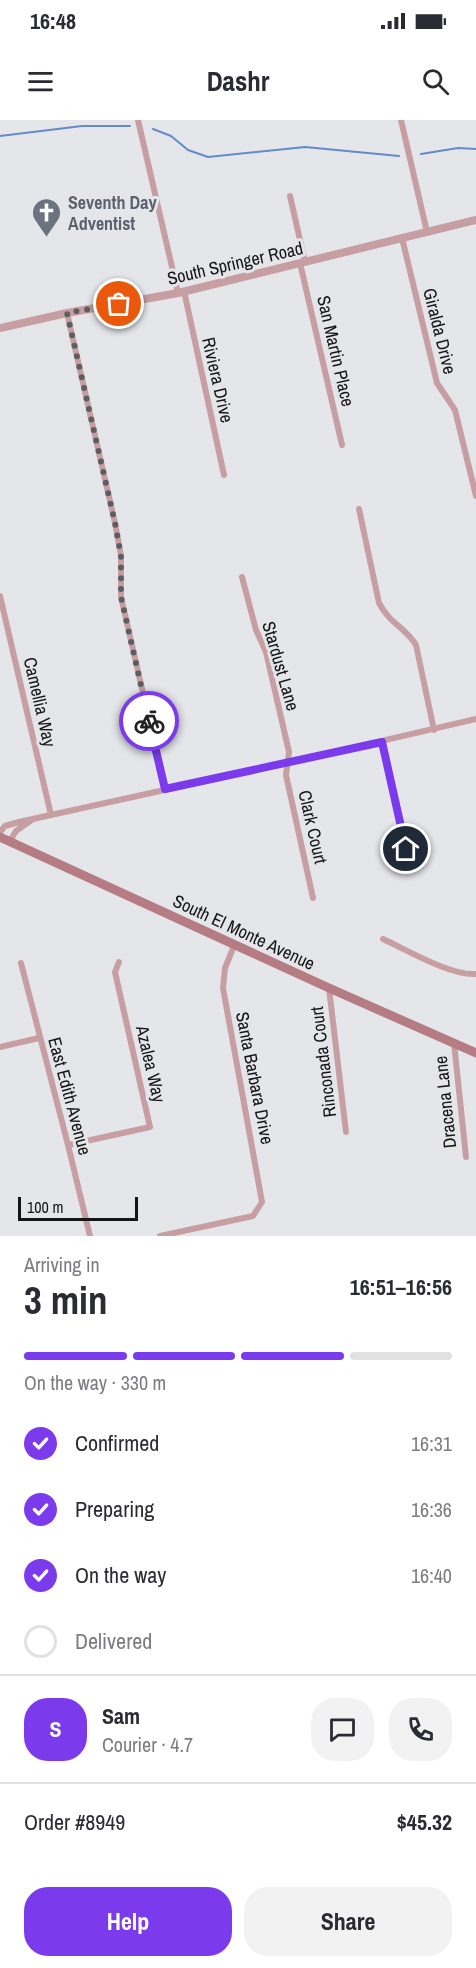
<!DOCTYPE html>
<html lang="en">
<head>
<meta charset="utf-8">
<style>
	:root { --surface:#fff; --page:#f2f2f3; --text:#2b2b33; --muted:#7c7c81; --line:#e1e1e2; --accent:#7c3aed }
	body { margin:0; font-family:"Archivo Narrow",sans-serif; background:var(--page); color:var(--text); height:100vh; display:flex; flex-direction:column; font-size:22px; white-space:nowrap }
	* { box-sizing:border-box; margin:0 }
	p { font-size:20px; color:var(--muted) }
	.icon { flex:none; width:33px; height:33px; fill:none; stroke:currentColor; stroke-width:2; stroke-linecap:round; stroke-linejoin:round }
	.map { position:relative; height:1116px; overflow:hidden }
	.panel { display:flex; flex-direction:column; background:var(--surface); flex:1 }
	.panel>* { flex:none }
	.scale { position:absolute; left:18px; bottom:15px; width:120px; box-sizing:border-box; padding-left:6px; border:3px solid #151516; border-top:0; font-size:16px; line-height:21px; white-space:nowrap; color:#151516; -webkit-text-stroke:4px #e5e6e9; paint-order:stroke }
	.pin { position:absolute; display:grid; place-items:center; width:51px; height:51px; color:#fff; margin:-26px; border:3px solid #fff; border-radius:50%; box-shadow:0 2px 6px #0007 }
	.courier { position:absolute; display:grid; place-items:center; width:60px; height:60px; margin:-30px; border:4px solid #7c3aed; border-radius:50%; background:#fff; color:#222; box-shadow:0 2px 8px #0007 }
	.head em { font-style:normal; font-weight:700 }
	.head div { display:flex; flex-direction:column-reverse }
	.head { display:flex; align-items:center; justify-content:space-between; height:102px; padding:0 24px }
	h1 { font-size:39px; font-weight:700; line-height:45px }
	.bar { display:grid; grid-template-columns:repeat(4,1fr); gap:9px 6px; align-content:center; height:72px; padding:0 24px }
	.bar i { height:8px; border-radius:4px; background:var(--line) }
	.bar .current { background:var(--accent) }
	.bar p { grid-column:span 4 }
	.line { display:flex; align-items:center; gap:15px; padding:0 24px; border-top:2px solid var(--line) }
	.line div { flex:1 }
	.round { display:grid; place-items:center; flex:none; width:63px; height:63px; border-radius:24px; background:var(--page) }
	ol { padding:0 24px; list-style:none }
	li { display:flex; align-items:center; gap:18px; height:66px }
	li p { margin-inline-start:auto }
	li .icon { padding:6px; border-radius:50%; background:var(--accent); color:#fff; stroke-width:4 }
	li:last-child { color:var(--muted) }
	li i { width:33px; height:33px; border:3px solid var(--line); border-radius:50% }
	.button { display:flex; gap:12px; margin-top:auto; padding:12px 24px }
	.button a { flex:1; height:69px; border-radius:24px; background:var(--accent); color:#fff; font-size:24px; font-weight:700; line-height:69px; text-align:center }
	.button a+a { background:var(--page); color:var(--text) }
	.status { display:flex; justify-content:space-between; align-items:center; height:42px; padding:0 30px; background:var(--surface); direction:ltr }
	.status svg { height:16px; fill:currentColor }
	header { display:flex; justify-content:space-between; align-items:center; height:78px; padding:0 24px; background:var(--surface); font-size:27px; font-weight:700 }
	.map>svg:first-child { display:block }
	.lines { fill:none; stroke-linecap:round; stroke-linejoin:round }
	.stream { stroke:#628bcb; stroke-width:2 }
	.minor { stroke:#c79fa3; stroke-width:6 }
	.tertiary { stroke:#c79fa3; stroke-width:8 }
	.secondary { stroke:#b67c83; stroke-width:9 }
	.done { stroke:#5e5e60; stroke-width:6; stroke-dasharray:0 10.8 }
	.route { stroke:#7c3aed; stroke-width:8 }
	.labels { text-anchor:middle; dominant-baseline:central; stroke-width:6; stroke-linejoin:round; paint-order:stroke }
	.worship-label { font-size:18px; font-weight:bold; fill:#5b616d; stroke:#e5e6e9; text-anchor:start }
	.street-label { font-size:18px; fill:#151516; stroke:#e5e6e9 }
</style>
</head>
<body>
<div class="status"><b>16:48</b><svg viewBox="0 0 49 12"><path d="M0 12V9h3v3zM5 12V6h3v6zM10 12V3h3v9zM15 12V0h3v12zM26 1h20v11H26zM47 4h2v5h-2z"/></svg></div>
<header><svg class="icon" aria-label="menu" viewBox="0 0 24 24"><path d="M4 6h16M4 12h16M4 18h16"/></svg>Dashr<svg class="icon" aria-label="search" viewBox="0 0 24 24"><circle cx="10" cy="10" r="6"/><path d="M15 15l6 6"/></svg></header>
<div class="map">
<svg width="476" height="1116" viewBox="0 0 476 1116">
	<rect width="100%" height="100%" fill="#e5e6e9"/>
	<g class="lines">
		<path class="stream" d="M153,9L171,16L188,30L208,37L305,27L399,36
			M0,16L82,6H130
			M421,34L458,28L476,29"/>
		<path class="minor" d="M138,0L178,173
			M401,0L427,112
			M290,76L305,142
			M402,118L437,263L455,290L476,376
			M300,143L342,325
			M184,171L224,355
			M67,193L115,403L121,436V477L165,669
			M359,389L379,483C390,504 405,507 416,525L434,610
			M242,457L256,510L266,532L289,632L286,655L313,778
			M0,476L51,695
			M382,622L406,729
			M0,712L5,706L19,702L287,643L476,599
			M10,721L16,711L33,699
			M383,819C407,830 451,856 476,854
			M21,843L68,1025L90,1116
			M329,868L346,1012
			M454,923L466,1037
			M0,927L39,918
			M68,1025L150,1007L115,852L119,842
			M160,1116L253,1096L262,1082L223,868L225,848L234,826"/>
		<path class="tertiary" d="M0,208L67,193L178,173L476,100"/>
		<path class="secondary" d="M0,717L329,868L476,933"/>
	</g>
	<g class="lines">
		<path class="done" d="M119,184L67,193L115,403L121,436V477L149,601"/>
		<path class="route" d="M149,601L165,669L382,622L406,729"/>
	</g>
	<defs>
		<symbol id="church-pin" viewBox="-11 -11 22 30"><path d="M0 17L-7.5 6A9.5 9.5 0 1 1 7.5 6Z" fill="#6b7280" stroke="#e5e6e9"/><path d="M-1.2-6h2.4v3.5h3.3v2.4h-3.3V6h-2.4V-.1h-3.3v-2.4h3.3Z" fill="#fff"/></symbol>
	</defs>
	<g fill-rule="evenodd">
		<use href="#church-pin" x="30" y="76" width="33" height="45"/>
	</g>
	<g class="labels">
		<g class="worship-label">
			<text x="68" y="82">Seventh Day<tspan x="68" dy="21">Adventist</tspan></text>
		</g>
		<g class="street-label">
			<text transform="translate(235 143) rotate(-13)">South Springer Road</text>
			<text transform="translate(440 211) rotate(76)">Giralda Drive</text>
			<text transform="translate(336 231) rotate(77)">San Martin Place</text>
			<text transform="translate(218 260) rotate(77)">Riviera Drive</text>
			<text transform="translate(281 546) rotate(74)">Stardust Lane</text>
			<text transform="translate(40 582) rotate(77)">Camellia Way</text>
			<text transform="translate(313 707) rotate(77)">Clark Court</text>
			<text transform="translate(244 812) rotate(25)">South El Monte Avenue</text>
			<text transform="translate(323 942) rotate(-97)">Rinconada Court</text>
			<text transform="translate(151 944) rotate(77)">Azalea Way</text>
			<text transform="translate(255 958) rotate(79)">Santa Barbara Drive</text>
			<text transform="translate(70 976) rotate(75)">East Edith Avenue</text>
			<text transform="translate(445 982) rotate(-96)">Dracena Lane</text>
		</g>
	</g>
</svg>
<div class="scale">100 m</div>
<div class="pin" style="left:119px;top:184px;background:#ea580c"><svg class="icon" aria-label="bag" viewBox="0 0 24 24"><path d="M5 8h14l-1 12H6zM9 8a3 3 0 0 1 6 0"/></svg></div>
<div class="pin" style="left:406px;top:729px;background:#1f2937"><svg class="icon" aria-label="home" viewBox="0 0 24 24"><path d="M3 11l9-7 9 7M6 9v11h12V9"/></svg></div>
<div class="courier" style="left:149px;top:601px"><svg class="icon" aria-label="bike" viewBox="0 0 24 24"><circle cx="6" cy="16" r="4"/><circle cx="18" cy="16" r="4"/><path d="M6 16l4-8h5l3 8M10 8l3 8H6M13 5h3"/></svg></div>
</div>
<section class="panel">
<div class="head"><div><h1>3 min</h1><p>Arriving in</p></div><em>16:51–16:56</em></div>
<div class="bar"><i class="current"></i><i class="current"></i><i class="current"></i><i></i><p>On the way · 330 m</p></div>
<ol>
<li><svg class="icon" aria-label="check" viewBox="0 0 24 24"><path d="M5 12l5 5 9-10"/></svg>Confirmed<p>16:31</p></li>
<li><svg class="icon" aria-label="check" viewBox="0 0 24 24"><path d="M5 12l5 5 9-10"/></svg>Preparing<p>16:36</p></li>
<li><svg class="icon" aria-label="check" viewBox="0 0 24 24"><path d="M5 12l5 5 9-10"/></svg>On the way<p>16:40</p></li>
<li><i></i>Delivered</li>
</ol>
<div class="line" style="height:108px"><b class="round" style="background:var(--accent);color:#fff">S</b><div><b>Sam</b><p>Courier · 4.7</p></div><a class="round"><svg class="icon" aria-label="chat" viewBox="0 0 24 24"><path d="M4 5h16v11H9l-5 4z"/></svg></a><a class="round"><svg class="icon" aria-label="phone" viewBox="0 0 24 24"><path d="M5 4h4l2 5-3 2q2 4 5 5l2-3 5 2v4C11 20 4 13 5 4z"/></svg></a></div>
<div class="line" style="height:78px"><div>Order #8949</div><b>$45.32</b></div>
<div class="button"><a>Help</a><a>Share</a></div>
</section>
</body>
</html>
